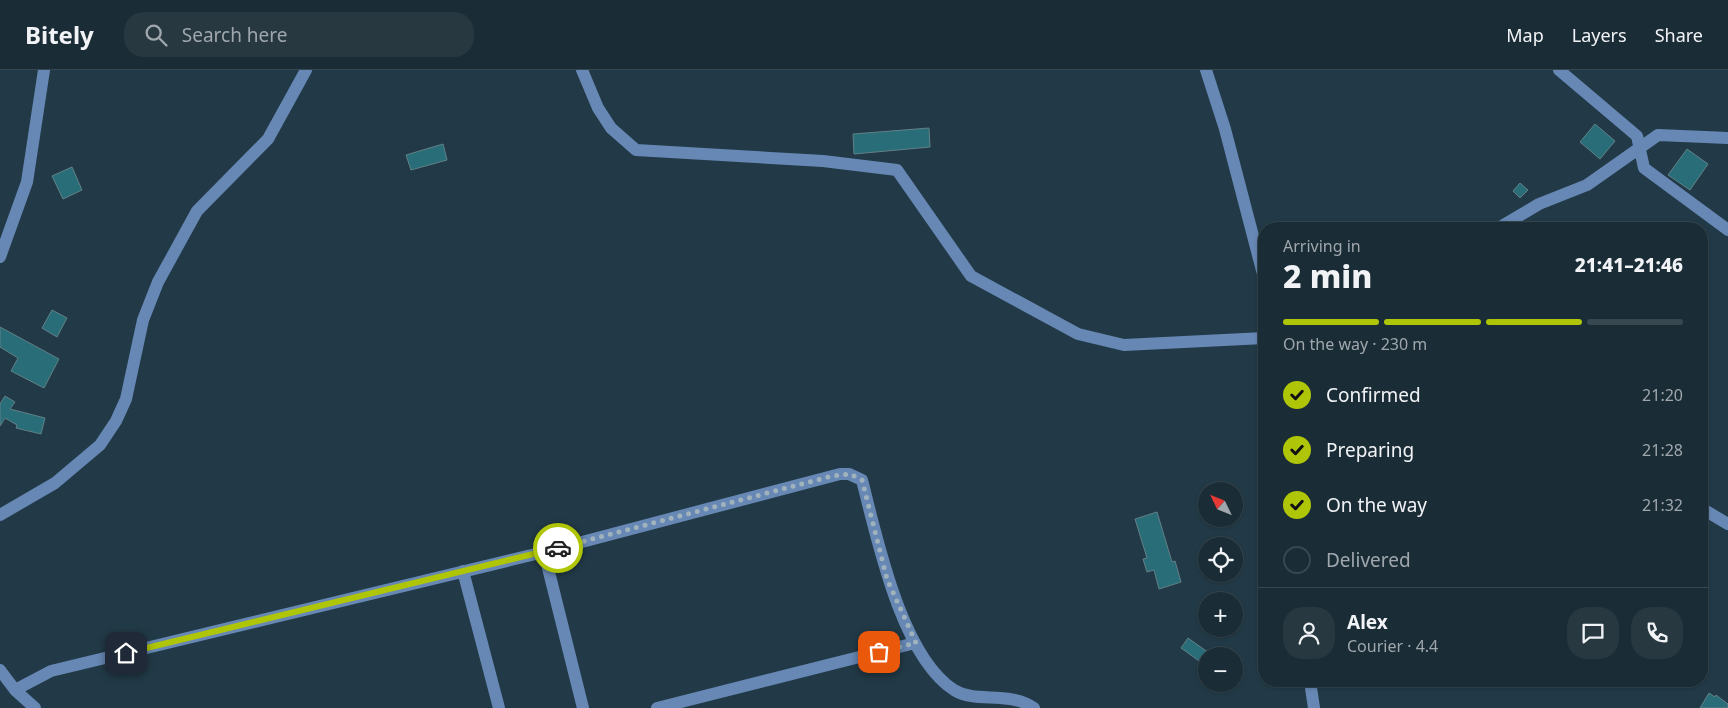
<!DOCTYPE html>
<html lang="en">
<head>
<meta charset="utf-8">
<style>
	:root { --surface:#1a2c35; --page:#273841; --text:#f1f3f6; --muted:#9fa7ad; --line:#384850; --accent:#afc507 }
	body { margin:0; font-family:"Noto Sans",sans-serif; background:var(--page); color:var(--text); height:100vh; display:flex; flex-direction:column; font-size:19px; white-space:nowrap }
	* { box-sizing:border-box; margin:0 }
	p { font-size:16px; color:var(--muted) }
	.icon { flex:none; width:28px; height:28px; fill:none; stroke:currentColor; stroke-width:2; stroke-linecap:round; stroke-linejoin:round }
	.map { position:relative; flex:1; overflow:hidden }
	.details { position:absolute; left:1258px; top:152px; width:450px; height:465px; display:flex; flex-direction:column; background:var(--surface); border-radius:20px; box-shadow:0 1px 4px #0004,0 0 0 1px var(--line) }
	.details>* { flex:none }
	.needle { width:32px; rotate:313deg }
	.buttons { position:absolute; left:1198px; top:412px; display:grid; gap:10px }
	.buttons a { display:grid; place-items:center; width:45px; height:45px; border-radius:50%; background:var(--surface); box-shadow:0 1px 4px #0004,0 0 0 1px var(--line); font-size:25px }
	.pin { position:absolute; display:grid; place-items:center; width:42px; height:42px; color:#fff; margin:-21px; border-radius:10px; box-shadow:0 2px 8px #0006 }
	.courier { position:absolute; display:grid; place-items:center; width:50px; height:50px; margin:-25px; border:4px solid #afc507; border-radius:50%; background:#fff; color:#222; box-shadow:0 1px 6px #0007 }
	.head em { font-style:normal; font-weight:800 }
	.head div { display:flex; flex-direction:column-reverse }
	.head { display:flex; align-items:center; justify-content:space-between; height:85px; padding:0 25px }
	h1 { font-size:32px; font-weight:800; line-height:38px }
	.bar { display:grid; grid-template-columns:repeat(4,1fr); gap:8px 5px; align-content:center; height:60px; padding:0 25px }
	.bar i { height:6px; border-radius:4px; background:var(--line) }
	.bar .current { background:var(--accent) }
	.bar p { grid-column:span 4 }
	.line { display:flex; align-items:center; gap:12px; padding:0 25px; border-top:1px solid var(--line) }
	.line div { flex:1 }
	.round { display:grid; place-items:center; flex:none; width:52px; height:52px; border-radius:20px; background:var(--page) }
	ol { padding:0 25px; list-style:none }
	li { display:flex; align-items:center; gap:15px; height:55px }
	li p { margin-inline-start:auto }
	li .icon { padding:5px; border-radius:50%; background:var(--accent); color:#111; stroke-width:4 }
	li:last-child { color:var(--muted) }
	li i { width:28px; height:28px; border:2px solid var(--line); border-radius:50% }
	header { display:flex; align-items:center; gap:30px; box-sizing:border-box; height:70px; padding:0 25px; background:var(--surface); border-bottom:1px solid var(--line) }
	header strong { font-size:24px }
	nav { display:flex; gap:28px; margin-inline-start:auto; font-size:18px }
	.search { width:350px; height:45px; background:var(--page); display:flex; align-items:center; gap:12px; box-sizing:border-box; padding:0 18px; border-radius:20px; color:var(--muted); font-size:19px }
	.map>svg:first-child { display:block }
	.building { fill:#296d78; stroke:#618187 }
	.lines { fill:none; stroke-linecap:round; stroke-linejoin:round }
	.minor { stroke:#6788b5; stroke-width:12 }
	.done { stroke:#a0b2bc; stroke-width:5; stroke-dasharray:0 9 }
	.route { stroke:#afc507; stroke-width:6 }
</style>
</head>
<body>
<header>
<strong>Bitely</strong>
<div class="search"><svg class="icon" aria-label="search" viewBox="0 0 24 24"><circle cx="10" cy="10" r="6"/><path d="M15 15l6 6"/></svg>Search here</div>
<nav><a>Map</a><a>Layers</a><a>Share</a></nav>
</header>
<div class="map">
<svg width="1728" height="638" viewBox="0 0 1728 638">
	<rect width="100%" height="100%" fill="#223a47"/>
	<path class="building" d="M1595,54L1615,71L1600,89L1580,72Z
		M929,58L930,77L854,84L853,64Z
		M443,74L447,90L411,100L406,85Z
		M1687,79L1708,94L1690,120L1668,105Z
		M72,97L82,120L63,129L52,106Z
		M1520,113L1528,120L1520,128L1513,121Z
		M52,240L67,248L57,267L42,258Z
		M0,257L59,289L44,318L11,301L18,288L0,277Z
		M5,326L15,332L10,339L45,348L41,364L16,358L17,355L5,348L0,356V334Z
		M1157,442L1172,492L1175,491L1181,512L1159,519L1154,500L1147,502L1143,489L1147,488L1135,449Z
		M1188,568L1209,583L1202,593L1181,578Z
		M1709,623L1715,627L1716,625L1728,634V638H1700Z"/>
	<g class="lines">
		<path class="minor" d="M582,0L598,38L611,58L636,80L823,91L897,100L971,206L1078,264L1124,275L1264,268
			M1206,0L1225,59L1264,208
			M1559,0L1637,66L1644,98L1728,160
			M1497,159L1539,134L1587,115L1658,65L1728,68
			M0,187L27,112L44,0
			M1701,438L1728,454
			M0,445L55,413L100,375L116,351L126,329L143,250L158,212L197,141L268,69L306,0
			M544,482L583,638
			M463,501L499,638
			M0,600L15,620L35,638
			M1310,611L1314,638
			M15,620L51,601L544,482L840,404H849L862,410C877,468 901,586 954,620C977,634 1007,620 1034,638
			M657,638L915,573"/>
	</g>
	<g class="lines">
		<path class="done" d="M558,478L832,406L850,404L862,410L887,509L916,573L879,582"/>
		<path class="route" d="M126,583L558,478"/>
	</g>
</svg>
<div class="buttons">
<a><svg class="needle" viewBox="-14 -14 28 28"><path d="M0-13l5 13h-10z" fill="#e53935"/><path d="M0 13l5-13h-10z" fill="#9fa7ad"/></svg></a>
<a><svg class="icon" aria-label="locate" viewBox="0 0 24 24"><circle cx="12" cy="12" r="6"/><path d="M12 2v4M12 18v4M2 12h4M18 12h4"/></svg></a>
<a>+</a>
<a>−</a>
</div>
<div class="pin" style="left:879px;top:582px;background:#ea580c"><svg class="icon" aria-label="bag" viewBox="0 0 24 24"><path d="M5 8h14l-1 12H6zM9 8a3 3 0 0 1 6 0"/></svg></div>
<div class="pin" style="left:126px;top:583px;background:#1f2937"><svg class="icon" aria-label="home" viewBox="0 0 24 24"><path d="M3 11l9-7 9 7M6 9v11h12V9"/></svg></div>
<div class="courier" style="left:558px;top:478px"><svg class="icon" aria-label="car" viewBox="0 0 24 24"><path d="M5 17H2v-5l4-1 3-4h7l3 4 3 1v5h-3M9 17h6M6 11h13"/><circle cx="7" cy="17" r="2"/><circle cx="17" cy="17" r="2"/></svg></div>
<section class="details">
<div class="head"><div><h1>2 min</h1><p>Arriving in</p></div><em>21:41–21:46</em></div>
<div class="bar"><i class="current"></i><i class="current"></i><i class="current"></i><i></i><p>On the way · 230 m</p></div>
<ol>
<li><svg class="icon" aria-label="check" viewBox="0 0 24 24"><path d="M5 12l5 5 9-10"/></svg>Confirmed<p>21:20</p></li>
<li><svg class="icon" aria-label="check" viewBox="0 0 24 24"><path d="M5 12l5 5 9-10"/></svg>Preparing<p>21:28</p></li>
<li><svg class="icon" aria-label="check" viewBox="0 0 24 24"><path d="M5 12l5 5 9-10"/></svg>On the way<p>21:32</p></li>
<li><i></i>Delivered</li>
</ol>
<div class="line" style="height:90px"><a class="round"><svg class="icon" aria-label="person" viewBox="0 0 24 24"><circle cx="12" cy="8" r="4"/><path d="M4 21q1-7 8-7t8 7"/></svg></a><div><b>Alex</b><p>Courier · 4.4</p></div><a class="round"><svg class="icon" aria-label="chat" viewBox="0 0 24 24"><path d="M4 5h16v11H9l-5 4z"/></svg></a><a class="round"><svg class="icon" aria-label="phone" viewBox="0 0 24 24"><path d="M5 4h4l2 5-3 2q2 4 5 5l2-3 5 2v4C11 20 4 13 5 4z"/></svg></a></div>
</section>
</div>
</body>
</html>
